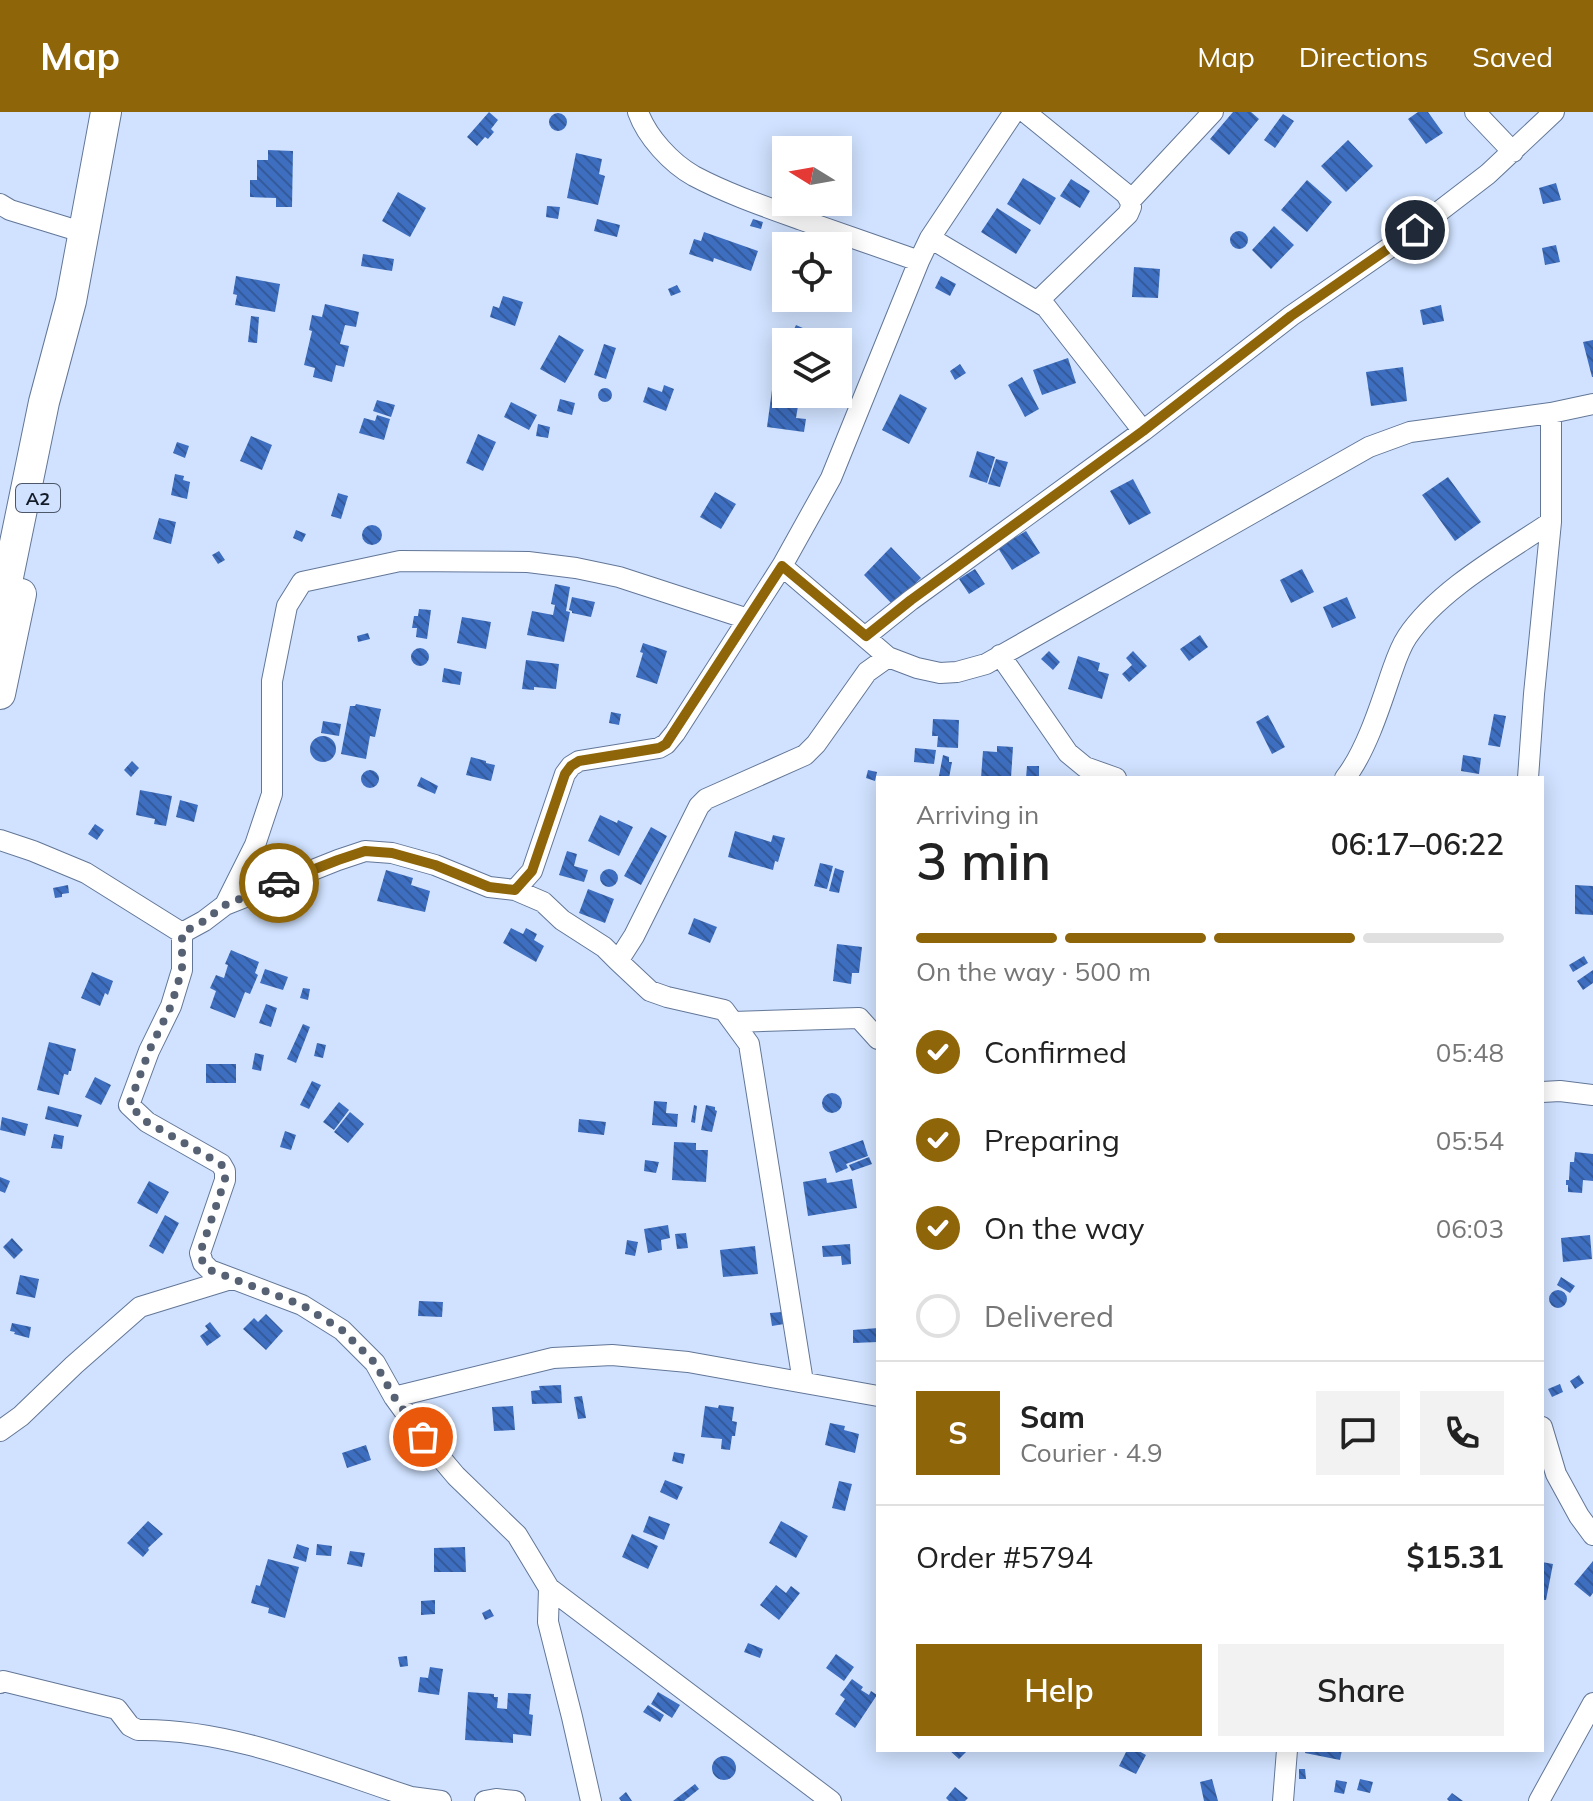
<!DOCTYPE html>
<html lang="en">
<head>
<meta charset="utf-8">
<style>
	:root { --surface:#fff; --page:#f2f2f2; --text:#222; --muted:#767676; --line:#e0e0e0; --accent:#8e6509 }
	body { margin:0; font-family:Mulish,sans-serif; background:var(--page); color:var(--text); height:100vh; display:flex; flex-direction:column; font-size:30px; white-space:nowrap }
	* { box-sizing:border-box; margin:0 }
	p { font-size:26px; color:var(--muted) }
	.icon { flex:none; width:44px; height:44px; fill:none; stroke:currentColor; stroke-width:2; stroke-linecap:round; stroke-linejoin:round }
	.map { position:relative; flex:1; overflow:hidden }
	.panel { position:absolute; left:876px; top:664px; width:668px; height:976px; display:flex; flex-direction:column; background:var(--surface); border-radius:0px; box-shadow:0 4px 20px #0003 }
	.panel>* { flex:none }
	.needle { width:52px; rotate:281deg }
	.buttons { position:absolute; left:772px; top:24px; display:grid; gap:16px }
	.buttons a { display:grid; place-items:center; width:80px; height:80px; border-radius:0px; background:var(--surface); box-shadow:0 4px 20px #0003; font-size:40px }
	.pin { position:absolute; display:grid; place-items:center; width:68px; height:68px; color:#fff; margin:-34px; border:4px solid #fff; border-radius:50%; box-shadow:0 2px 8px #0007 }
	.courier { position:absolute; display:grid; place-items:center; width:80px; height:80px; margin:-40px; border:6px solid #8e6509; border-radius:50%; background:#fff; color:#222; box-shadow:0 2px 10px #0007 }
	.overview em { font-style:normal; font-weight:600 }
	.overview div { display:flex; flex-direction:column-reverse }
	.overview { display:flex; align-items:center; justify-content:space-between; height:136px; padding:0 40px }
	h1 { font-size:52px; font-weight:600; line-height:60px }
	.bar { display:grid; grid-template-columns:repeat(4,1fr); gap:12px 8px; align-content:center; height:96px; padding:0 40px }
	.bar i { height:10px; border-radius:6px; background:var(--line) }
	.bar .on { background:var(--accent) }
	.bar p { grid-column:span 4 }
	.line { display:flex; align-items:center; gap:20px; padding:0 40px; border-top:2px solid var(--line) }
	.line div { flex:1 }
	.round { display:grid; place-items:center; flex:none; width:84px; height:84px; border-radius:0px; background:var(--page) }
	ol { padding:0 40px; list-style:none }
	li { display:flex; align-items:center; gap:24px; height:88px }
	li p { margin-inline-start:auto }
	li .icon { padding:8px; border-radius:50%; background:var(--accent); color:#fff; stroke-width:4 }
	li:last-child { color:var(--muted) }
	li i { width:44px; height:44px; border:4px solid var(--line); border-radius:50% }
	.cta { display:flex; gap:16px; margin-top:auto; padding:16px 40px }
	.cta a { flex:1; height:92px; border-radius:0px; background:var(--accent); color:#fff; font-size:32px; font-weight:600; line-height:92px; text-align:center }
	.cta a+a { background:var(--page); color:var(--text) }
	header { display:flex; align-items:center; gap:48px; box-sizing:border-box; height:112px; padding:0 40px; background:var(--accent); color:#fff }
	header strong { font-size:38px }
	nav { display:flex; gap:44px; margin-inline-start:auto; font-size:28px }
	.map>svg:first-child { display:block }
	.building { fill:url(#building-back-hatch) }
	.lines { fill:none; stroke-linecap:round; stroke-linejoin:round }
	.minor-casing { stroke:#627697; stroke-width:22 }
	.highway-casing { stroke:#627697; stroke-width:32 }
	.minor { stroke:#fff; stroke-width:20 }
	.highway { stroke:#fff; stroke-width:30 }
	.done { stroke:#566174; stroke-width:8; stroke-dasharray:0 14.4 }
	.route { stroke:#8e6509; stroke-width:10 }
	.labels { text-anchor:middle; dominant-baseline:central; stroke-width:8; stroke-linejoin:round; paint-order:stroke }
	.shield { fill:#d0e2ff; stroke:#4c5769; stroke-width:2 }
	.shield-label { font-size:18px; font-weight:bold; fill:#141c29 }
</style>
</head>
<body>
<header>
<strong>Map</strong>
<nav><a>Map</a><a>Directions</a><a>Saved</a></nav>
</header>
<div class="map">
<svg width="1593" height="1689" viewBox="0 0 1593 1689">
	<defs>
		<pattern id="building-back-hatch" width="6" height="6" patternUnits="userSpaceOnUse" patternTransform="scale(2)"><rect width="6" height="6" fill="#3e6ebf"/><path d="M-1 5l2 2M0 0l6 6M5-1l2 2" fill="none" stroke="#335a9b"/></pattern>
	</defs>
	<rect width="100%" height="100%" fill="#d0e2ff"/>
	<path class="building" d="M489,0L498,8L491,17L494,20L488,27L485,25L477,34L467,25Z
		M1233,0H1251L1259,7L1229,43L1210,27Z
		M1418,0H1428L1443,21L1426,32L1408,7Z
		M549 10a9 9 0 1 1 18 0a9 9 0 1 1-18 0Z
		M1283,2L1294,9L1275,36L1264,28Z
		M1348,28L1373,54L1346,80L1321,54Z
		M268,38L293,39L292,95H276V86L250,85V68H257V48H268Z
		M576,41L602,47L599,62L605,64L598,93L567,86Z
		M1023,66L1056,86L1040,113L1007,92Z
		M1071,67L1090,79L1080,96L1060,84Z
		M1307,68L1332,90L1307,120L1281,98Z
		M1556,71L1561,88L1543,92L1539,76Z
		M398,80L426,96L410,125L382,109Z
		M547,94L560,95L558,107L546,105Z
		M997,96L1031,118L1016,142L981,120Z
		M597,107L620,113L617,125L594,119Z
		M753,107L763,110L761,117L750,114Z
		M1274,114L1294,133L1271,157L1252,138Z
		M1230 128a9 9 0 1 1 18 0a9 9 0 1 1-18 0Z
		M704,120L758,139L751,159L714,146L713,150L689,142L694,127L701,129Z
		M1556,133L1560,150L1545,153L1542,136Z
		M363,142L394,147L392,159L361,154Z
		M1134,155L1160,157L1158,186L1132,185Z
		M236,164L280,172L275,200L235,193L237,183L233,182Z
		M941,164L956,172L950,184L935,176Z
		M677,173L681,180L671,184L668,177Z
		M503,184L523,190L515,214L490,205L493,194L499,196Z
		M325,192L359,200L356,215L345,213L340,232L349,234L344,255L336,253L332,270L313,265L315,256L304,253L312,219L309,218L312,203L322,205Z
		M1441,193L1444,209L1423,213L1420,198Z
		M251,204L259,205L257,231L248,230Z
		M796,213L830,228L829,230H794L789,228Z
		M559,223L584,238L565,271L540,257Z
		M1593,228V265H1592L1583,230Z
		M604,232L616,236L606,267L594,263Z
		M1068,246L1076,271L1042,283L1033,258Z
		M960,252L966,261L955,268L950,259Z
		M1403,255L1407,289L1371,294L1366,260Z
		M1022,265L1039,297L1025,305L1008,273Z
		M664,273L674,277L666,299L643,290L648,275L662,280Z
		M598 283a7 7 0 1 1 14 0a7 7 0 1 1-14 0Z
		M772,278L786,280V282H800L796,306L806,307L804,320L767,315Z
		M900,282L927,296L909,332L882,318Z
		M560,287L575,291L572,303L557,299Z
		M377,288L395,293L391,305L373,299Z
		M511,290L537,303L529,318L504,305Z
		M377,303L390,307L384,328L359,321L364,306L375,309Z
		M538,312L550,315L548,326L536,324Z
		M478,322L496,330L483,359L466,351Z
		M251,324L272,333L262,358L240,349Z
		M177,330L189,334L185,346L173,341Z
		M977,339L995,345L987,371L969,365Z
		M996,347L1008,350L1000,375L988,372Z
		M175,362L184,364L183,368L190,370L187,387L171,383Z
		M1448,365L1481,410L1455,429L1422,383Z
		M1133,367L1151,401L1129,413L1110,379Z
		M715,380L736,392L721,417L700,405Z
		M338,381L348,384L341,407L331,404Z
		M159,406L176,410L171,432L153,427Z
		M362 423a10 10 0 1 1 20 0a10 10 0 1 1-20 0Z
		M296,418L306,422L302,430L293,426Z
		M1026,419L1040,441L1012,458L998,436Z
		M891,435L921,466L893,493L864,463Z
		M219,439L225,448L218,452L212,443Z
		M975,457L985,472L969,482L959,467Z
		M1302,457L1314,480L1291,491L1280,468Z
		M555,472L570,475L566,499L570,500L564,530L527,523L532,499L553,503L555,493L551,492Z
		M572,485L595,490L591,505L572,501V499L569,498Z
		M1347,485L1356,506L1332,516L1323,495Z
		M419,497L431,498L427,527L416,525L417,516H412L414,504H418Z
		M462,505L491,510L486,537L457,531Z
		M368,521L370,527L358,530L357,524Z
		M1200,523L1208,535L1189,549L1180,537Z
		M643,531L667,539L657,572L636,565L643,541L640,540Z
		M411 545a9 9 0 1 1 18 0a9 9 0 1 1-18 0Z
		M1049,539L1060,550L1053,558L1041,547Z
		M1133,539L1147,554L1129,570L1122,562L1132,553L1126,546Z
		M1078,544L1100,551L1098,559L1109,562L1102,587L1068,577Z
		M526,548L559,552L556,577L534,575V578L522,577Z
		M444,556L462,560L460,573L442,570Z
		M356,592L381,597L375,625L370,624L366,647L341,642L350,594H355Z
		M611,600L621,602L619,613L609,611Z
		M1494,602L1506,604L1500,635L1488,633Z
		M1268,603L1285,635L1272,642L1256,610Z
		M933,607L959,608L958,636L937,635L938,624H932Z
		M323,609L341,612L339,624L321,621Z
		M310 637a13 13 0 1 1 26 0a13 13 0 1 1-26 0Z
		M997,634L1013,635L1011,666H981L983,639L997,640Z
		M915,636L936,638L934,652L914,650Z
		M943,643L949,645V650H952L949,666L939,664Z
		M1463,643L1481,646L1479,662L1461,659Z
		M471,645L486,649V651L495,653L491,669L466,663Z
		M132,649L139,656L131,665L124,658Z
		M1027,654H1039V666H1026Z
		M868,658L877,660L875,669L866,666Z
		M361 667a9 9 0 1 1 18 0a9 9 0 1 1-18 0Z
		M421,665L438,674L435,682L417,674Z
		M140,678L172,684L166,714L154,712L155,707L136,703Z
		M180,688L198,693L194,710L176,705Z
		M600,703L617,711L618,708L633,715L619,744L588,729Z
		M95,712L104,718L97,728L88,722Z
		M651,715L667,724L641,773L624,764Z
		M735,719L771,730L773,723L785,726L778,750L775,749L773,758L728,745Z
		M567,739L577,742L574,754L588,758L584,770L559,763Z
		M820,751L833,754L827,777L814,774Z
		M835,756L844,759L839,781L829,779Z
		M600 766a9 9 0 1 1 18 0a9 9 0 1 1-18 0Z
		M386,758L413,766L411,773L430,779L425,800L377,789Z
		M68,773L69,781L62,782V785L55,786L53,776Z
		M1575,773L1593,774V803L1575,802Z
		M588,777L614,787L605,811L579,801Z
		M694,806L717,815L710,831L688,822Z
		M511,816L523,822L526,816L537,822L534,828L544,834L536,850L503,831Z
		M837,832L862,835L859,861H852L851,872L833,869Z
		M231,838L259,850L255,861L258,863L250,882L245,880L235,906L210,896L216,879L210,876L216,863L224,866L228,853L225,852Z
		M1584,844L1588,851L1573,860L1569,853Z
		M265,857L288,865L283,878L260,871Z
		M1593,858V871L1583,878L1577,869Z
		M92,860L113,869L108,883L105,881L100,894L81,886Z
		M303,876L310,877L308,888L300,886Z
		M266,892L277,896L271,915L259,911Z
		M303,912L310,915L296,951L287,947Z
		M49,930L76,937L71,959H69L68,963L64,962L59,983L37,978Z
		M317,931L326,933L323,946L314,944Z
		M255,941L264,943L261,959L252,957Z
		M206,952H236V971H206Z
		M95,965L111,973L101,993L85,985Z
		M312,969L321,973L309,997L300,993Z
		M822 991a10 10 0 1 1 20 0a10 10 0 1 1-20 0Z
		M654,989L667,990L666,1001L678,1002L677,1015L652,1013Z
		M339,990L349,998L334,1018L323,1010Z
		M694,993L697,994L695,1011L691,1010Z
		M706,993L715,995V998L717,999L712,1020L701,1018Z
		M48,994L82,1003L78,1015L45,1007Z
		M350,1000L364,1012L348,1031L334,1020Z
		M2,1005L28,1012L25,1024L0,1018Z
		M579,1007L606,1010L604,1023L578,1020Z
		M285,1019L296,1023L291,1038L280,1035Z
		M54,1022L64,1024L62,1037L51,1036Z
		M863,1028L868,1044L846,1052L848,1056L836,1061L829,1040Z
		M674,1030L696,1031V1038H708L706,1070L672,1068Z
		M1575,1040L1593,1042V1069L1583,1068L1582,1081L1568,1080V1073H1566V1068H1569L1570,1050H1574Z
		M869,1045L872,1052L852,1059L849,1053Z
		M645,1048L659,1050L656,1061L644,1059Z
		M0,1065L10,1069L5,1081L0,1079Z
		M826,1066L827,1071L852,1067L857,1096L808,1104L803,1070Z
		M149,1069L169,1080L157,1102L137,1091Z
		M165,1103L179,1111L163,1142L149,1134Z
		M668,1113L670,1126L661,1128L662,1138L648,1141L644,1117Z
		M686,1121L688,1136L677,1137L675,1122Z
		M1590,1123L1592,1147L1563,1150L1561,1126Z
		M12,1126L23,1138L14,1147L3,1135Z
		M627,1128L638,1130L635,1144L625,1142Z
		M850,1132L851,1152L842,1153L841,1144L823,1145L822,1134Z
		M755,1134L758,1162L723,1165L720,1138Z
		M20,1163L39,1167L35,1186L16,1182Z
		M1561,1165L1575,1174L1570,1181L1557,1173Z
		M1549 1187a9 9 0 1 1 18 0a9 9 0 1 1-18 0Z
		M419,1189L443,1190L442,1205L418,1204Z
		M782,1200L784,1212L772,1214L770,1201Z
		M266,1202L283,1219L266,1238L243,1217L254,1206L258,1210Z
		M210,1210L221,1224L207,1234L200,1224L208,1218L205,1214Z
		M12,1211L31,1215L29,1226L14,1222L15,1220L10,1219Z
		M878,1216V1230L853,1231V1218Z
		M1579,1263L1584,1271L1575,1277L1570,1269Z
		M1560,1272L1563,1280L1552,1285L1548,1277Z
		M561,1273L562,1291L532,1292L531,1279L540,1278L539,1274Z
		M582,1284L586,1306L578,1307L574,1285Z
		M719,1293L734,1295L732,1309L737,1310L735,1324H732L730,1338L721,1337L722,1327L701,1325L705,1294L718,1296Z
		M513,1294L515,1318L494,1319L492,1295Z
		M830,1311L845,1314L844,1318L859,1322L855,1341L825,1333Z
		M366,1333L371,1348L347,1356L342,1341Z
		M674,1340L685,1342L683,1352L672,1349Z
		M665,1368L683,1375L677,1388L660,1380Z
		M839,1369L852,1372L845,1399L832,1396Z
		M649,1404L670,1412L664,1428L643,1420Z
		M148,1409L163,1422L148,1436L149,1438L143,1445L127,1431Z
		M781,1409L808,1424L796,1446L769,1431Z
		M632,1422L658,1434L648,1457L622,1445Z
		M297,1432L309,1436L306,1450L293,1446Z
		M317,1432L332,1434L331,1444L316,1443Z
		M465,1435L466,1460H434V1436Z
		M350,1439L365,1441L362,1455L347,1452Z
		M268,1447L299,1455L285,1506L268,1501L269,1496L251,1491L256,1473L260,1474Z
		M1593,1449V1481L1590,1485L1574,1472Z
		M1542,1450L1553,1452L1546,1488H1542Z
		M776,1473L786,1481L791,1474L800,1481L779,1508L760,1493Z
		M435,1488V1502L421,1503V1489Z
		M490,1497L494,1504L485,1508L482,1501Z
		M748,1531L763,1537L760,1546L744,1540Z
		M836,1542L854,1555L844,1569L826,1556Z
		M407,1544L408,1554L400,1555L398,1545Z
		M430,1555L443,1557L439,1583L418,1580L420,1565L428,1566Z
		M852,1567L863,1575L861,1578L869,1583L871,1579L877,1583L855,1616L835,1602L845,1587L840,1583Z
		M468,1580L494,1582V1585H498L497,1596L507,1597L508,1581L531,1582L529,1602L533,1603L531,1624L513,1622V1631L465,1628Z
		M658,1580L680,1593L672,1606L651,1592Z
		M648,1593L664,1603L660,1610L643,1600Z
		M949,1638H968L959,1647Z
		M1127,1638H1137L1146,1643L1136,1662L1119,1654Z
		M1306,1638H1342L1340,1648L1305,1641Z
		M712 1656a12 12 0 1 1 24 0a12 12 0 1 1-24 0Z
		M1299,1657H1305L1306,1667H1299Z
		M1212,1667L1218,1689H1204L1200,1670Z
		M1360,1667L1373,1670L1370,1681L1357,1678Z
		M1336,1668L1347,1670L1344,1682L1334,1680Z
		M695,1672L699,1677L684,1689H673Z
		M955,1675L968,1686L965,1689H949L946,1686Z
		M626,1680L632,1689H621L619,1686Z
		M1452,1681L1463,1689H1449L1447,1687Z"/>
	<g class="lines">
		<defs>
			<path id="minor" d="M638,0C647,25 671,51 694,64C728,82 766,95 802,108C841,122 880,135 919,149
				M1025,0L1126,82L1130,89
				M1475,0L1513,40
				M0,92L10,98L85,121
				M930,126L1046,195L1143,319
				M1038,189L1128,102L1131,95L1130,89L1213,0
				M782,454L888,545L917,556L940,561L957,560L986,552L1369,335L1410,320L1551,301L1593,292
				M866,524L911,488L1143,319L1291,204L1415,118L1488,62L1554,0
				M1000,543L1068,641L1085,655L1116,666
				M1345,666C1365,641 1380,595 1390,565C1395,551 1399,537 1407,525C1438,478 1505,441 1551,410
				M1528,666L1534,582L1551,410V301
				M0,728L33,739L86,761L182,821L204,809L225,793L338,748L365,739L392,741L435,753L489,775L515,778L532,759L565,662L571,654L579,649L659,636L666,632L675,621L782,454L831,366L919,149L930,126L1014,0
				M515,778L543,790L562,808L604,835L618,849L634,824L699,694L706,687L805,643L816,632L867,560L888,545
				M225,793L255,733L272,682V569L287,494L302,470L400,449L528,450L576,456L619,465L748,507
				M182,821V858L171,894L149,939L129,993L147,1010L221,1052L225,1059V1068L200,1141L203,1151L210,1158L302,1193L342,1218L375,1251L394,1285L423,1325L456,1364L517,1423L549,1476L548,1510L572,1605L591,1689
				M618,849L650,879L667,885L724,898L749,932L803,1270
				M733,910L859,906L878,927
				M1542,980L1560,979L1593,983
				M394,1285L553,1246L612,1243L688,1250L878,1284
				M1542,1315L1556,1362L1579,1404L1593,1423
				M0,1319L21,1304L74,1253L140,1195L231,1167
				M549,1476L831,1689
				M0,1571L3,1569L117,1597L130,1614L138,1618C229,1616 325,1657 411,1685L441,1689
				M485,1689L496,1687L515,1689
				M1283,1689L1287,1638
				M1539,1689L1593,1591"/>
			<path id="highway" d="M0,504L44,290L71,189L106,0
				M0,582L21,482"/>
		</defs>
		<use href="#minor" class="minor-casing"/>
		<use href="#highway" class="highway-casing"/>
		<use href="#minor" class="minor"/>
		<use href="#highway" class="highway"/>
	</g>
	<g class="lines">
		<path class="done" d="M279,771L225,793L204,809L182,821V858L171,894L149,939L129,993L147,1010L221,1052L225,1059V1068L200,1141L203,1151L210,1158L302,1193L342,1218L375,1251L394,1285L423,1325"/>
		<path class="route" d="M279,771L338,748L365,739L392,741L435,753L489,775L515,778L532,759L565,662L571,654L579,649L659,636L666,632L782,454L866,524L911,488L1143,319L1291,204L1415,118"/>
	</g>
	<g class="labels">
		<rect class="shield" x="16" y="372" width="44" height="28" rx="6"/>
		<g class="shield-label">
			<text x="38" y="386">A2</text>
		</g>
	</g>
</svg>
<div class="buttons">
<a><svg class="needle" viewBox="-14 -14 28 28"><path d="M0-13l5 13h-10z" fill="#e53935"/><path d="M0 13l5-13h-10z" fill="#767676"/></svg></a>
<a><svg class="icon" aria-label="locate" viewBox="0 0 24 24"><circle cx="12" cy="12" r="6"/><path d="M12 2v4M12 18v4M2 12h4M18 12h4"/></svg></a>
<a><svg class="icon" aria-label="layers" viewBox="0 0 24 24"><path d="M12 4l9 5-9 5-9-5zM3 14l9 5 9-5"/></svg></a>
</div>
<div class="pin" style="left:423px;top:1325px;background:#ea580c"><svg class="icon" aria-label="bag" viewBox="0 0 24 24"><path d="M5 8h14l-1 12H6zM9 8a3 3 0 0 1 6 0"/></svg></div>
<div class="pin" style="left:1415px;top:118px;background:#1f2937"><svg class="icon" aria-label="home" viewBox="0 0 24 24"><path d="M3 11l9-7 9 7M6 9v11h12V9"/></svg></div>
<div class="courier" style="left:279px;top:771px"><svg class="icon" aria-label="car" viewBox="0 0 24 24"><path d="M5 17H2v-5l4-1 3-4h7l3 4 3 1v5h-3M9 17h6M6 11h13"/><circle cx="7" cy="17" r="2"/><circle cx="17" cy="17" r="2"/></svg></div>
<section class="panel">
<div class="overview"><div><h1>3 min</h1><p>Arriving in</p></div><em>06:17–06:22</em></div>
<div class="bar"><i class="on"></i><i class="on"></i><i class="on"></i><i></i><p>On the way · 500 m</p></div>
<ol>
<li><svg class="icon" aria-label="check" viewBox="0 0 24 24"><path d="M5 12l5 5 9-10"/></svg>Confirmed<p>05:48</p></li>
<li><svg class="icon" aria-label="check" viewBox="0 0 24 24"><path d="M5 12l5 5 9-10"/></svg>Preparing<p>05:54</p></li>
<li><svg class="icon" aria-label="check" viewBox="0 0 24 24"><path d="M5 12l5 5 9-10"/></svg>On the way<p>06:03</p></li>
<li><i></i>Delivered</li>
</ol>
<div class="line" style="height:144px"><b class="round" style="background:var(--accent);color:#fff">S</b><div><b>Sam</b><p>Courier · 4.9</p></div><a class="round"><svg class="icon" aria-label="chat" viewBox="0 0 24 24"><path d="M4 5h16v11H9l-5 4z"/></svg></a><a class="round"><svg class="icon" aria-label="phone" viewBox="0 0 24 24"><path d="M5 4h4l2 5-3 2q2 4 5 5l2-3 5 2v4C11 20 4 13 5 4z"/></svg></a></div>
<div class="line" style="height:104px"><div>Order #5794</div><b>$15.31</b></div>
<div class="cta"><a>Help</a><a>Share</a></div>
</section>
</div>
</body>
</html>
